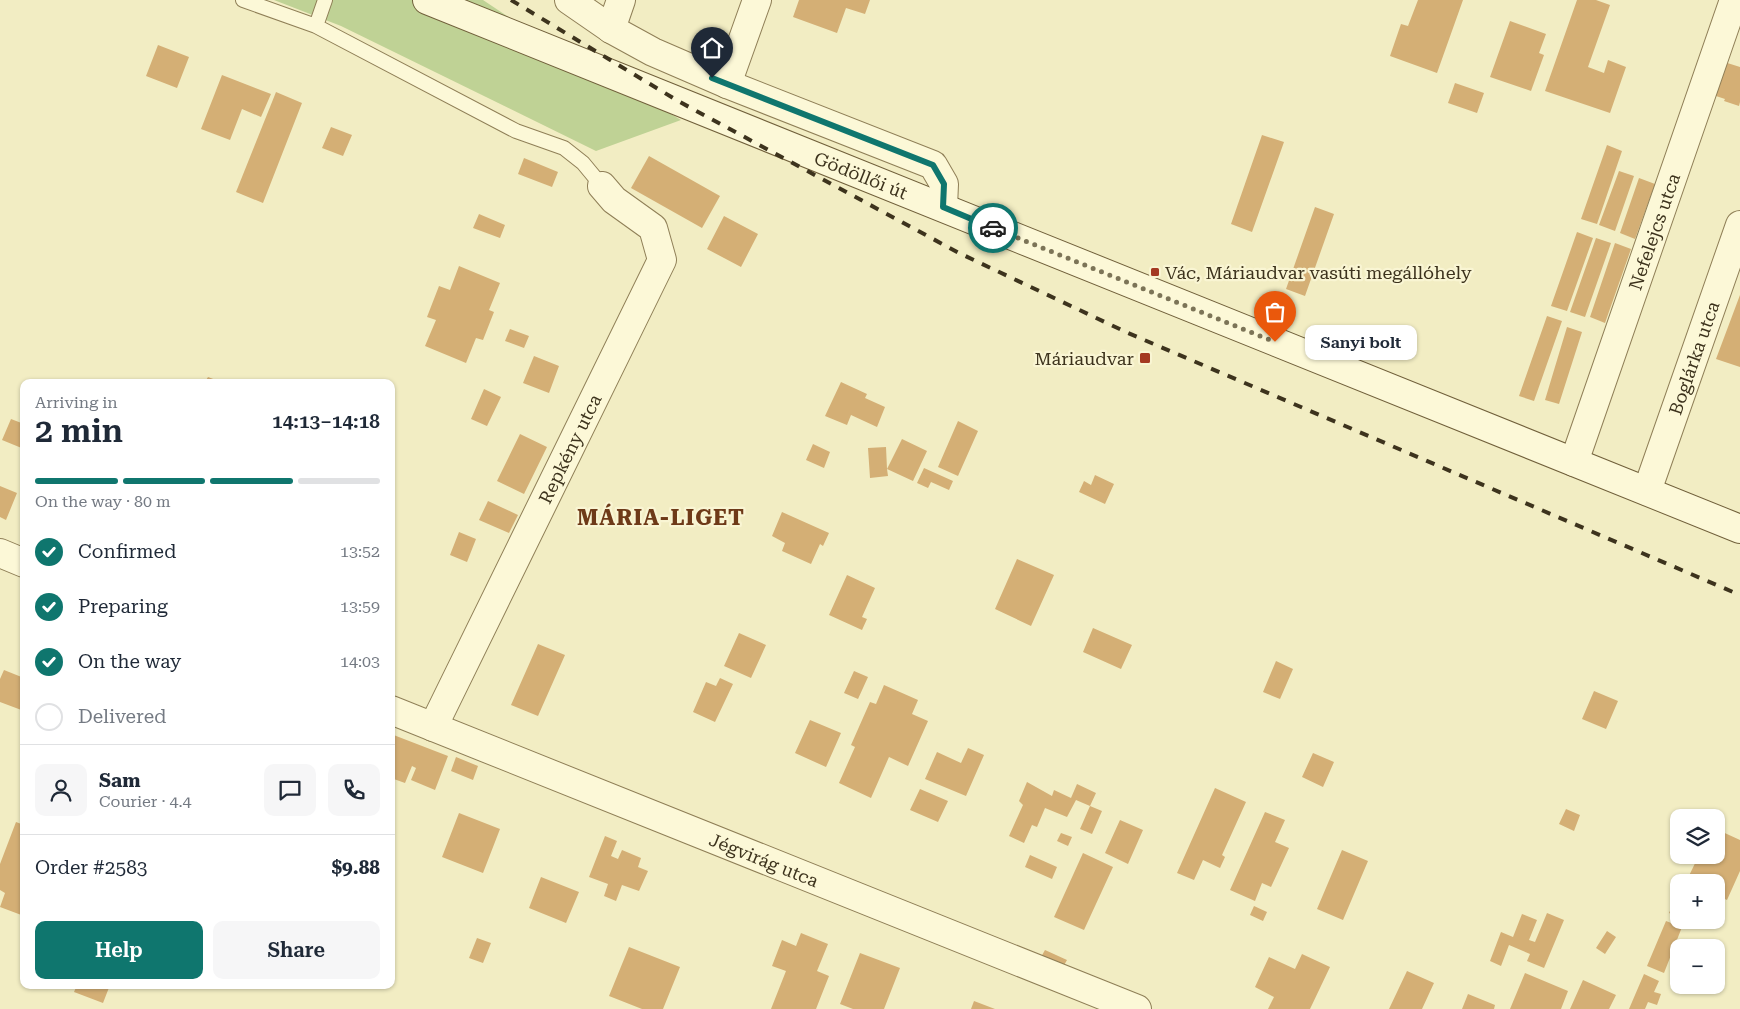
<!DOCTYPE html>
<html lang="en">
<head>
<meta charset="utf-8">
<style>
	:root { --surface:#fff; --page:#f6f6f7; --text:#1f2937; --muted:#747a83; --line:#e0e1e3; --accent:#0f766e }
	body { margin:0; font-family:"Roboto Serif",serif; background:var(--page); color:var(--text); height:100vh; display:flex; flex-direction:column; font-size:19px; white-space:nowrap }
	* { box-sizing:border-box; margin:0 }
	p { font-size:16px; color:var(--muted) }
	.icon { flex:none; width:28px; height:28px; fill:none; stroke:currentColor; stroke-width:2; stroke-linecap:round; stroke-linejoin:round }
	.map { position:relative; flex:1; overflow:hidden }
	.sheet { position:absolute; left:20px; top:379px; width:375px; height:610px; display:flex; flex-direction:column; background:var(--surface); border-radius:10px; box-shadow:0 1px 4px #0004 }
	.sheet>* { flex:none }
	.controls { position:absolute; left:1670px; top:809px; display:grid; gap:10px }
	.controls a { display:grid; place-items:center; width:55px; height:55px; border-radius:10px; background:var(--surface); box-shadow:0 1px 4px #0004; font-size:25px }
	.pin { position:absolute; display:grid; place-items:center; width:42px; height:42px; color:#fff; margin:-51px -21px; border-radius:50% 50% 50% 0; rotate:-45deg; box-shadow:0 0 5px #0007 }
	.pin .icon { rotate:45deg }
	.courier { position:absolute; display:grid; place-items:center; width:50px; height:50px; margin:-25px; border:4px solid #0f766e; border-radius:50%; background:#fff; color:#222; box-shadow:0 1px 6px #0007 }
	.bubble { position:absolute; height:35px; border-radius:10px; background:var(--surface); box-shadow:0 1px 4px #0004; font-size:16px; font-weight:600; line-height:35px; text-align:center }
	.head em { font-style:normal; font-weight:600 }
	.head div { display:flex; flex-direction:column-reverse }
	.head { display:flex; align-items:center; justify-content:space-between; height:85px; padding:0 15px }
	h1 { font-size:32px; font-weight:600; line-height:38px }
	.bar { display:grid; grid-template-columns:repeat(4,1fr); gap:8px 5px; align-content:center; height:60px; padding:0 15px }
	.bar i { height:6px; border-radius:4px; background:var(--line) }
	.bar .active { background:var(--accent) }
	.bar p { grid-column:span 4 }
	.line { display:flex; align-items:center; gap:12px; padding:0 15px; border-top:1px solid var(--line) }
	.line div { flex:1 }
	.round { display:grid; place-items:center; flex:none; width:52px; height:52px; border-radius:10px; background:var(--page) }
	ol { padding:0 15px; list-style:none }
	li { display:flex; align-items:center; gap:15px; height:55px }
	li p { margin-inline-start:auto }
	li .icon { padding:5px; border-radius:50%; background:var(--accent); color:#fff; stroke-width:4 }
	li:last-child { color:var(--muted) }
	li i { width:28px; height:28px; border:2px solid var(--line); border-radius:50% }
	.button { display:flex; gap:10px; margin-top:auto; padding:10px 15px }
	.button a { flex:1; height:58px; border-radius:10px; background:var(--accent); color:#fff; font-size:20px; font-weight:600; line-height:58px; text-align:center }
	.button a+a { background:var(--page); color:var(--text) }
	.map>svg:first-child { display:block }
	.green { fill:#bfd295 }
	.building { fill:#d4af75 }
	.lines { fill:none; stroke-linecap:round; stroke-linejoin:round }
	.lane-casing { stroke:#8f7f57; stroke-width:16 }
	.street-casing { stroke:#8f7f57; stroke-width:30 }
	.secondary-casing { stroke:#71603b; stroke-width:30 }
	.lane { stroke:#fcf8d7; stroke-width:14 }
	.street { stroke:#fcf8d7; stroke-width:28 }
	.secondary { stroke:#fcf8d7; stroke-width:28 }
	.rail { stroke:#3d331d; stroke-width:4; stroke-dasharray:9 9; stroke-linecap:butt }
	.done { stroke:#7c7457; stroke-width:5; stroke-dasharray:0 9 }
	.route { stroke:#0f766e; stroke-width:6 }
	.poi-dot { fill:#a43921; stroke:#f9f5d3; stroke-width:2 }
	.labels { text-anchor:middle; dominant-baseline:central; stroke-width:4.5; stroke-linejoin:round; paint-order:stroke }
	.street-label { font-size:18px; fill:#3d331d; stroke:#f9f5d3 }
	.poi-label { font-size:18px; fill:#3d331d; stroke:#f9f5d3; text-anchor:start }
	.district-label { font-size:22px; font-weight:bold; letter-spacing:1px; fill:#6e3a18; stroke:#f9f5d3 }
</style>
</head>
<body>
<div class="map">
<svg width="1740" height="1009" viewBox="0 0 1740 1009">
	<rect width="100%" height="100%" fill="#f2edc3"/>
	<path class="green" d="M274,0H483L510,18L681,120L596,151L341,26Z"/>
	<path class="building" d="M799,0H870L865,14L846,8L837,33L793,17Z
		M1418,0H1463L1437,73L1390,56L1401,24L1408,26Z
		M1577,0H1596L1610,5L1588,67L1604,73L1608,60L1626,67L1610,113L1545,91Z
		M1510,21L1546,34L1539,53L1544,55L1531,91L1490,77Z
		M158,45L189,57L177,88L146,76Z
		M1721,61L1740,67V102L1739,106L1724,101L1725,99L1710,94Z
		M222,75L271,94L261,117L242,109L230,140L201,129Z
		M1455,83L1484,93L1477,113L1448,103Z
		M276,92L302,103L263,203L236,192Z
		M331,127L352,135L343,156L322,148Z
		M1262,135L1284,142L1252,232L1231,224Z
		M1607,145L1622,151L1597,224L1581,219Z
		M649,156L720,196L702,228L631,188Z
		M524,158L558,172L552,187L518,174Z
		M1619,171L1634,176L1615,231L1599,225Z
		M1639,178L1655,184L1635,239L1620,233Z
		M1315,207L1334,214L1305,296L1286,289Z
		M479,214L505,225L500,238L473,228Z
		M724,216L758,234L741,267L707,249Z
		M1577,232L1593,238L1567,311L1551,306Z
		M1596,238L1611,243L1585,317L1570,312Z
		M1615,243L1631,249L1605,323L1590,317Z
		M459,266L500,283L489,310L494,312L483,340L476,338L466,363L425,346L436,320L427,317L439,286L450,290Z
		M1740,295V367L1716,359Z
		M1547,316L1562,321L1534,401L1519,396Z
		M1567,327L1582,332L1559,404L1545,400Z
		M510,329L529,336L524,348L505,341Z
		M534,356L559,366L549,393L523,383Z
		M208,377L221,382H205Z
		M841,382L867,394L865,398L885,407L877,427L851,415L847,425L825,416Z
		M484,389L501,397L487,426L471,419Z
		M11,419L24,424V449L2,440Z
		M958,421L978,431L958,476L938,467Z
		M520,434L547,447L524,494L497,481Z
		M902,439L927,451L913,481L887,469L888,476L870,478L868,448L886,447L887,469Z
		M813,444L830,452L824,468L806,460Z
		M924,468L953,481L949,490L931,482L928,488L917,483Z
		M1095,475L1114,484L1105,504L1079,492L1084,481L1091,485Z
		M0,486L17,493L6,520L0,517Z
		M488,501L518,515L509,533L479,520Z
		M782,512L829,533L823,546L820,544L811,564L782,551L785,543L772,536Z
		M459,532L476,539L467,562L450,555Z
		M1017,559L1054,575L1031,626L995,609Z
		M847,575L875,588L862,617L867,619L862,630L829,615Z
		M1093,628L1132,645L1121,669L1083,652Z
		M739,633L766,645L751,678L724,666Z
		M538,644L565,655L538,716L511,705Z
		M1276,661L1293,669L1280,699L1263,692Z
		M4,670L24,678V711L0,702V679Z
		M854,671L868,677L858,699L844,693Z
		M720,678L733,684L715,722L693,712L706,682L716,686Z
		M884,685L918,700L912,714L928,721L908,766L889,757L871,798L839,783L855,747L851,745L870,702L876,704Z
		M1594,691L1618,701L1606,729L1582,719Z
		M810,720L841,733L826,767L795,753Z
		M391,734L448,756L435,790L411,780L416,768L412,766L405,783L391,778Z
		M968,748L984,755L966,796L925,779L937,752L961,763Z
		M1313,753L1334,762L1323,787L1302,777Z
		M456,757L478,766L473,780L451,771Z
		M1027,782L1052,796L1054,790L1071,798L1077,784L1096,793L1090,806L1102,811L1092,834L1080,829L1090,806L1076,800L1067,817L1045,808L1037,827L1032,825L1024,843L1009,836L1023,805L1019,801Z
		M1215,788L1246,802L1222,855L1225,857L1220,868L1203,860L1194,880L1177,873Z
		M920,789L948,801L938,822L910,810Z
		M1566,809L1580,815L1574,831L1559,824Z
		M1265,812L1285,820L1275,842L1289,848L1271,887L1262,883L1255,901L1230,890Z
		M459,813L500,829L483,873L442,857Z
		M1120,820L1143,830L1128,864L1105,853Z
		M16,822L24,825V916L0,907L5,893L0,890V864Z
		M1716,829L1740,840V871L1727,900L1716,895V882H1686L1699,855H1716Z
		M1061,833L1072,837L1068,846L1057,841Z
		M605,836L617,841L611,856L618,859L622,850L641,858L638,867L648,871L639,891L622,885L616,901L604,896L608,884L589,877Z
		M1342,850L1368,861L1343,920L1317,909Z
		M1083,853L1113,867L1084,930L1054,917Z
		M1030,855L1057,867L1052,879L1025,867Z
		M541,877L579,892L566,923L529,908Z
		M1679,891V917L1669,913Z
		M1254,906L1267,912L1263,921L1250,915Z
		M1547,913L1564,920L1544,968L1527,961L1530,954L1509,945L1501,966L1490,961L1501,932L1513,937L1522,914L1537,920L1529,940L1535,942Z
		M1666,921L1682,927L1664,973L1647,966Z
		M1607,931L1616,937L1605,954L1596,948Z
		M801,933L828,944L817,971L829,976L816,1009H771L786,971L772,966L782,940L796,946Z
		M477,938L491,943L483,963L469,958Z
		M629,947L680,967L663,1009H642L609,996Z
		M1045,950L1067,960L1063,967L1041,957Z
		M860,953L900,968L884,1009H853L840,1004Z
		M1302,954L1330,967L1310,1009H1268L1274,997L1255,987L1269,957L1295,969Z
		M1407,971L1434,983L1422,1009H1389Z
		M1525,973L1568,991L1561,1009H1510Z
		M1644,974L1659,981L1654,992L1661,994L1657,1005L1648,1002L1645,1009H1629Z
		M1583,980L1616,995L1609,1009H1570Z
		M77,985H110L103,1003L74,992Z
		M1468,994L1495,1005L1494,1009H1462Z
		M974,1001L995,1009H971Z"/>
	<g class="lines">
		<defs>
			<path id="lane" d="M243,0L316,26L516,131L564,148L583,163L602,186
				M316,26L325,0"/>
			<g id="street">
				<path d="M569,0L611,29L653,52L727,84L933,165L944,184L943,207"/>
				<path d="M611,29L621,0"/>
				<path d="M727,84L757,0"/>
				<path id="s1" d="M1574,462L1734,0"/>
				<path id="s2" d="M1647,491L1740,225"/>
				<path d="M0,553L24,563"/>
				<path id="s3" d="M391,710L1137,1009"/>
				<path id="s4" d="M433,727L662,260L653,228L614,200L602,186"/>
			</g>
			<g id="secondary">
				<path id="s5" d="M427,0L1740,529"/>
			</g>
		</defs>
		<use href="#lane" class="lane-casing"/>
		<use href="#street" class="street-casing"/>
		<use href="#secondary" class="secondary-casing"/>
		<use href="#lane" class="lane"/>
		<use href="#street" class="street"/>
		<use href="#secondary" class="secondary"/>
		<path class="rail" d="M511,0L678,101L959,253L1128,333L1740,595"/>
	</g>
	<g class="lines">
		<path class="done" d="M993,228L1275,342"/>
		<path class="route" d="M712,78L933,165L944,184L943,207L993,228"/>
	</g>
	<g class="poi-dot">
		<rect x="1150" y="267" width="10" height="10" rx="2.5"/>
		<rect x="1139" y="352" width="12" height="12" rx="2.5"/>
	</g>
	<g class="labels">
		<g class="street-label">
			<text stroke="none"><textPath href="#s5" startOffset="468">Gödöllői út</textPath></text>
			<text stroke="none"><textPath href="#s1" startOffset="244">Nefelejcs utca</textPath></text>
			<text stroke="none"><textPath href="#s2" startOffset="141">Boglárka utca</textPath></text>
			<text stroke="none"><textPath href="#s4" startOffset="310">Repkény utca</textPath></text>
			<text stroke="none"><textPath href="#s3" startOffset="402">Jégvirág utca</textPath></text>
		</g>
		<g class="poi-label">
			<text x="1165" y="272">Vác, Máriaudvar vasúti megállóhely</text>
			<text x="1134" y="358" text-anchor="end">Máriaudvar</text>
		</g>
		<g class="district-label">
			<text x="661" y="517">MÁRIA-LIGET</text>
		</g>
	</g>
</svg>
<div class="controls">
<a><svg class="icon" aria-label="layers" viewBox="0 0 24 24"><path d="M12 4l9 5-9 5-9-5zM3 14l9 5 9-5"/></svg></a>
<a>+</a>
<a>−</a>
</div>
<div class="pin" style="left:1275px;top:342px;background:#ea580c"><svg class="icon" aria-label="bag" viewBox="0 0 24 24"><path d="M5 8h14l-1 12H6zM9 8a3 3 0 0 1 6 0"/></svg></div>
<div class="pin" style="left:712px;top:78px;background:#1f2937"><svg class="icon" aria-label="home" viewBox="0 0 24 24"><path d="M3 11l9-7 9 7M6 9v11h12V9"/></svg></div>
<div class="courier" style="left:993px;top:228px"><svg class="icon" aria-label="car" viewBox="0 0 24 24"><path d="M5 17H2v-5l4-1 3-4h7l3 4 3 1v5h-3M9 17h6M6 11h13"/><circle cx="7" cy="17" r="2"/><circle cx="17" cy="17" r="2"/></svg></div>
<div class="bubble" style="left:1305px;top:325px;width:112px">Sanyi bolt</div>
<section class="sheet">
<div class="head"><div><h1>2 min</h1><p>Arriving in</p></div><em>14:13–14:18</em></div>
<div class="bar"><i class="active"></i><i class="active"></i><i class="active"></i><i></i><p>On the way · 80 m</p></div>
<ol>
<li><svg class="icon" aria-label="check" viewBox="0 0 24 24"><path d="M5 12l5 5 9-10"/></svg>Confirmed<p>13:52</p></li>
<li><svg class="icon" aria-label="check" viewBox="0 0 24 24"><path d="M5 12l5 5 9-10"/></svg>Preparing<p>13:59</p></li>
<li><svg class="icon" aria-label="check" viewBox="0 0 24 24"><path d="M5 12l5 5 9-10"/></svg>On the way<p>14:03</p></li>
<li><i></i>Delivered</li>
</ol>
<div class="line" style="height:90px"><a class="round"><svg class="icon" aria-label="person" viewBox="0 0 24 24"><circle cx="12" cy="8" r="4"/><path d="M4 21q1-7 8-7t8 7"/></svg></a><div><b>Sam</b><p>Courier · 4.4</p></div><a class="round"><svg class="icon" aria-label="chat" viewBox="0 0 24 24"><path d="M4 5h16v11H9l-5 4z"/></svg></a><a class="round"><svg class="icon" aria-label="phone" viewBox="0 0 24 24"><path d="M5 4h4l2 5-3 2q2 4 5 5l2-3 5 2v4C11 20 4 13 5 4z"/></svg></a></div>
<div class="line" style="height:65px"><div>Order #2583</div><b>$9.88</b></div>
<div class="button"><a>Help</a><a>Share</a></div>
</section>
</div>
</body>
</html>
